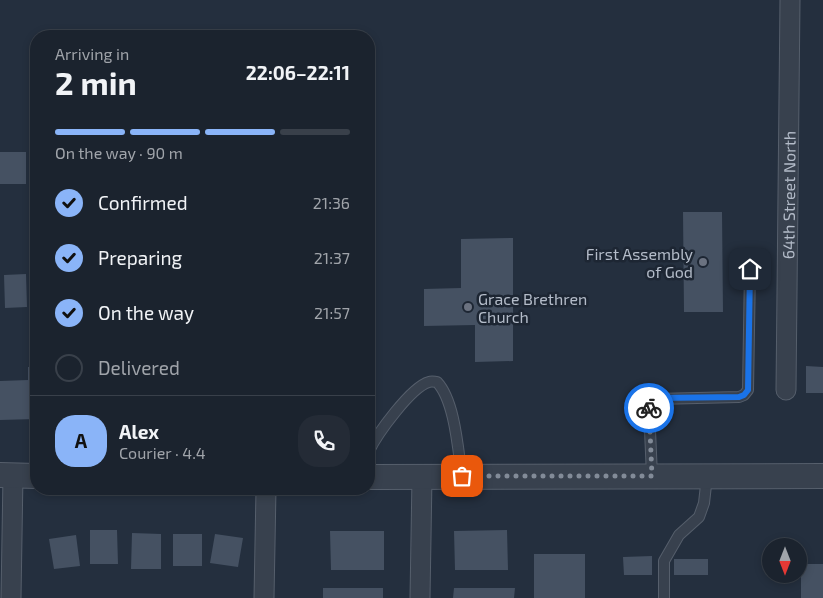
<!DOCTYPE html>
<html lang="en">
<head>
<meta charset="utf-8">
<style>
	:root { --surface:#1b232e; --page:#242b36; --text:#f1f3f6; --muted:#a0a4aa; --line:#39404a; --accent:#8ab4f8 }
	body { margin:0; font-family:"Exo 2",sans-serif; background:var(--page); color:var(--text); height:100vh; display:flex; flex-direction:column; font-size:19px; white-space:nowrap }
	* { box-sizing:border-box; margin:0 }
	p { font-size:16px; color:var(--muted) }
	.icon { flex:none; width:28px; height:28px; fill:none; stroke:currentColor; stroke-width:2; stroke-linecap:round; stroke-linejoin:round }
	.map { position:relative; flex:1; overflow:hidden }
	.panel { position:absolute; left:30px; top:30px; width:345px; height:465px; display:flex; flex-direction:column; background:var(--surface); border-radius:20px; box-shadow:0 2px 8px #0003,0 0 0 1px var(--line) }
	.panel>* { flex:none }
	.needle { width:32px; rotate:180deg }
	.controls { position:absolute; left:762px; top:538px; display:grid; gap:10px }
	.controls a { display:grid; place-items:center; width:45px; height:45px; border-radius:50%; background:var(--surface); box-shadow:0 2px 8px #0003,0 0 0 1px var(--line); font-size:25px }
	.pin { position:absolute; display:grid; place-items:center; width:42px; height:42px; color:#fff; margin:-21px; border-radius:10px; box-shadow:0 2px 8px #0006 }
	.courier { position:absolute; display:grid; place-items:center; width:50px; height:50px; margin:-25px; border:4px solid #1a73e8; border-radius:50%; background:#fff; color:#222; box-shadow:0 1px 6px #0007 }
	.overview em { font-style:normal; font-weight:700 }
	.overview div { display:flex; flex-direction:column-reverse }
	.overview { display:flex; align-items:center; justify-content:space-between; height:85px; padding:0 25px }
	h1 { font-size:32px; font-weight:700; line-height:38px }
	.bar { display:grid; grid-template-columns:repeat(4,1fr); gap:8px 5px; align-content:center; height:60px; padding:0 25px }
	.bar i { height:6px; border-radius:4px; background:var(--line) }
	.bar .selected { background:var(--accent) }
	.bar p { grid-column:span 4 }
	.line { display:flex; align-items:center; gap:12px; padding:0 25px; border-top:1px solid var(--line) }
	.line div { flex:1 }
	.round { display:grid; place-items:center; flex:none; width:52px; height:52px; border-radius:20px; background:var(--page) }
	ol { padding:0 25px; list-style:none }
	li { display:flex; align-items:center; gap:15px; height:55px }
	li p { margin-inline-start:auto }
	li .icon { padding:5px; border-radius:50%; background:var(--accent); color:#111; stroke-width:4 }
	li:last-child { color:var(--muted) }
	li i { width:28px; height:28px; border:2px solid var(--line); border-radius:50% }
	.map>svg:first-child { display:block }
	.building { fill:#455162 }
	.lines { fill:none; stroke-linecap:round; stroke-linejoin:round }
	.service-casing { stroke:#565f6c; stroke-width:12 }
	.minor-casing { stroke:#565f6c; stroke-width:21 }
	.tertiary-casing { stroke:#565f6c; stroke-width:26 }
	.service { stroke:#38414e; stroke-width:10 }
	.minor { stroke:#38414e; stroke-width:19 }
	.tertiary { stroke:#38414e; stroke-width:24 }
	.done { stroke:#828b98; stroke-width:5; stroke-dasharray:0 9 }
	.route { stroke:#1a73e8; stroke-width:6 }
	.worship-dot { fill:#6b7280; stroke:#1d2633; stroke-width:2 }
	.labels { text-anchor:middle; dominant-baseline:central; stroke-width:5; stroke-linejoin:round; paint-order:stroke }
	.street-label { font-size:16px; fill:#b4bcc9; stroke:#1d2633 }
	.poi-label { font-size:16px; fill:#b4bcc9; stroke:#1d2633; text-anchor:end }
</style>
</head>
<body>
<div class="map">
<svg width="823" height="598" viewBox="0 0 823 598">
	<rect width="100%" height="100%" fill="#242f3e"/>
	<path class="building" d="M0,152H26V184H0Z
		M683,212H722L723,312H684Z
		M513,238V361L475,362V325L424,326V289L461,288V239Z
		M26,274L27,307L5,308L4,275Z
		M806,366L823,367V393H806Z
		M28,367H36V419L0,420V381L28,380Z
		M90,530H117L118,564H90Z
		M507,530L508,570H455L454,531Z
		M330,531H384V570H331Z
		M132,533L161,534V569H131Z
		M173,534H202V566H173Z
		M215,534L243,538L238,567L210,563Z
		M76,535L80,566L54,569L49,539Z
		M534,554H585V598H534Z
		M652,556V575H624L623,557Z
		M674,559H708V575H674Z
		M801,564H823V598H801Z
		M323,588H383V598H323Z
		M454,588H515L514,598H453Z"/>
	<g class="lines">
		<defs>
			<path id="service" d="M369,451C377,434 411,387 429,382C432,381 435,382 437,382C455,401 458,450 462,477
				M652,476L649,407L651,402L656,399L739,397L744,395L748,390L750,269
				M664,598V561L679,535L699,517L704,503L707,476"/>
			<g id="minor">
				<path id="s1" d="M786,390L790,0"/>
				<path d="M11,598L13,475"/>
				<path d="M264,598L266,489"/>
				<path d="M420,598L422,477"/>
			</g>
			<path id="tertiary" d="M0,475L36,476
				M369,477L823,476"/>
		</defs>
		<use href="#service" class="service-casing"/>
		<use href="#minor" class="minor-casing"/>
		<use href="#tertiary" class="tertiary-casing"/>
		<use href="#service" class="service"/>
		<use href="#minor" class="minor"/>
		<use href="#tertiary" class="tertiary"/>
	</g>
	<g class="lines">
		<path class="done" d="M462,476H652L649,408"/>
		<path class="route" d="M649,408L651,402L656,398L739,397L744,395L748,390L750,269"/>
	</g>
	<g class="worship-dot">
		<circle cx="703" cy="262" r="5"/>
		<circle cx="468" cy="307" r="5"/>
	</g>
	<g class="labels">
		<g class="street-label">
			<text stroke="none"><textPath href="#s1" startOffset="195">64th Street North</textPath></text>
		</g>
		<g class="poi-label">
			<text x="693" y="253">First Assembly<tspan x="693" dy="18">of God</tspan></text>
			<text x="478" y="298" text-anchor="start">Grace Brethren<tspan x="478" dy="18">Church</tspan></text>
		</g>
	</g>
</svg>
<div class="controls">
<a><svg class="needle" viewBox="-14 -14 28 28"><path d="M0-13l5 13h-10z" fill="#e53935"/><path d="M0 13l5-13h-10z" fill="#a0a4aa"/></svg></a>
</div>
<div class="pin" style="left:462px;top:476px;background:#ea580c"><svg class="icon" aria-label="bag" viewBox="0 0 24 24"><path d="M5 8h14l-1 12H6zM9 8a3 3 0 0 1 6 0"/></svg></div>
<div class="pin" style="left:750px;top:269px;background:#1f2937"><svg class="icon" aria-label="home" viewBox="0 0 24 24"><path d="M3 11l9-7 9 7M6 9v11h12V9"/></svg></div>
<div class="courier" style="left:649px;top:408px"><svg class="icon" aria-label="bike" viewBox="0 0 24 24"><circle cx="6" cy="16" r="4"/><circle cx="18" cy="16" r="4"/><path d="M6 16l4-8h5l3 8M10 8l3 8H6M13 5h3"/></svg></div>
<section class="panel">
<div class="overview"><div><h1>2 min</h1><p>Arriving in</p></div><em>22:06–22:11</em></div>
<div class="bar"><i class="selected"></i><i class="selected"></i><i class="selected"></i><i></i><p>On the way · 90 m</p></div>
<ol>
<li><svg class="icon" aria-label="check" viewBox="0 0 24 24"><path d="M5 12l5 5 9-10"/></svg>Confirmed<p>21:36</p></li>
<li><svg class="icon" aria-label="check" viewBox="0 0 24 24"><path d="M5 12l5 5 9-10"/></svg>Preparing<p>21:37</p></li>
<li><svg class="icon" aria-label="check" viewBox="0 0 24 24"><path d="M5 12l5 5 9-10"/></svg>On the way<p>21:57</p></li>
<li><i></i>Delivered</li>
</ol>
<div class="line" style="height:90px"><b class="round" style="background:var(--accent);color:#111">A</b><div><b>Alex</b><p>Courier · 4.4</p></div><a class="round"><svg class="icon" aria-label="phone" viewBox="0 0 24 24"><path d="M5 4h4l2 5-3 2q2 4 5 5l2-3 5 2v4C11 20 4 13 5 4z"/></svg></a></div>
</section>
</div>
</body>
</html>
